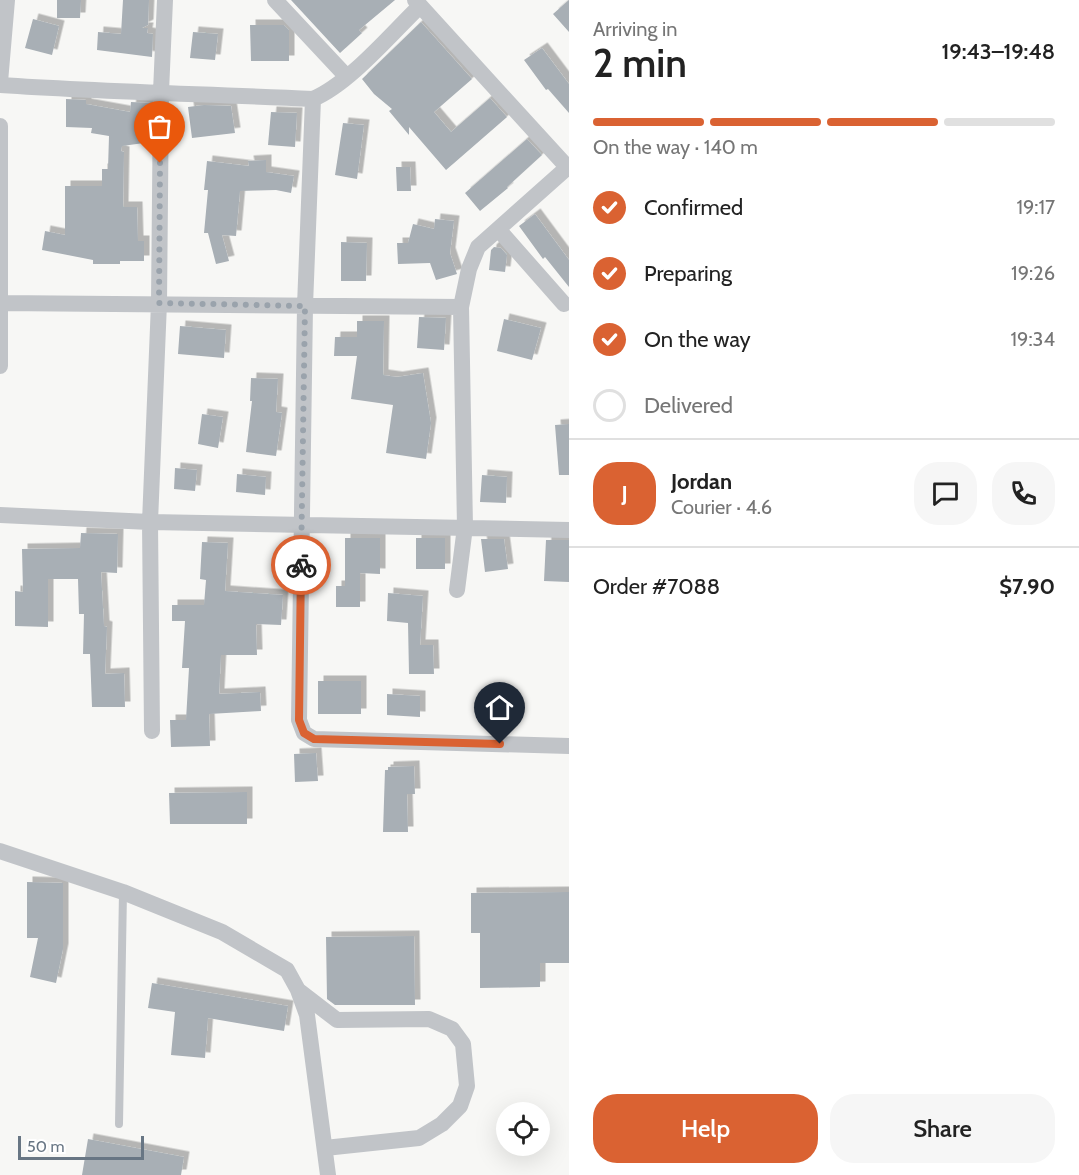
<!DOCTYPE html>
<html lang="en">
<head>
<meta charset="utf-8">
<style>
	:root { --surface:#fff; --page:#f6f6f6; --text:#222; --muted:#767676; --line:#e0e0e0; --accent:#da6232 }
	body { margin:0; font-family:Cabin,sans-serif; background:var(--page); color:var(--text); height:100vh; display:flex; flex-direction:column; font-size:22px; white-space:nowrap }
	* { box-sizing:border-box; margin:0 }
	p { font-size:20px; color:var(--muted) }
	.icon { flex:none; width:33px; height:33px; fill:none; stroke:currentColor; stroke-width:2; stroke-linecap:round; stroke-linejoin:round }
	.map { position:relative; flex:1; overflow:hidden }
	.sheet { display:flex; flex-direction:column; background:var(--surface); width:510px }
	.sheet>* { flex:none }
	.controls { position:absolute; left:496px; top:1102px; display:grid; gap:12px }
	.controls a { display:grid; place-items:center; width:54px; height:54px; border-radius:50%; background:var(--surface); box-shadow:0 6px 24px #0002; font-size:30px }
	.scale { position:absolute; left:18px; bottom:15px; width:126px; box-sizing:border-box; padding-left:6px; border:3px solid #687684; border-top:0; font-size:16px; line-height:21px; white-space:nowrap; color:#687684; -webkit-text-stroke:4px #fff; paint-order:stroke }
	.pin { position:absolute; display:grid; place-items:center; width:51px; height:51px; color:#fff; margin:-62px -26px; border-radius:50% 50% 50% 0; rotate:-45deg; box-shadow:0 0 6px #0007 }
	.pin .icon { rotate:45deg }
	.courier { position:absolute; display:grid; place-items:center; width:60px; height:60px; margin:-30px; border:4px solid #da6232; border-radius:50%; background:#fff; color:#222; box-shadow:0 2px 8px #0007 }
	.summary em { font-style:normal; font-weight:600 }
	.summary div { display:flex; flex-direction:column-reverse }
	.summary { display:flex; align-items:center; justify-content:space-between; height:102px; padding:0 24px }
	h1 { font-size:39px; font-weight:600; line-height:45px }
	.bar { display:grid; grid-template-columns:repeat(4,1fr); gap:9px 6px; align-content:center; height:72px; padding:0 24px }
	.bar i { height:8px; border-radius:4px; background:var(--line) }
	.bar .active { background:var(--accent) }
	.bar p { grid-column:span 4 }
	.line { display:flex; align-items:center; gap:15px; padding:0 24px; border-top:2px solid var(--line) }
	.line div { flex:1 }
	.round { display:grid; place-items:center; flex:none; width:63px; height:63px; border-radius:24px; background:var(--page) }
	ol { padding:0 24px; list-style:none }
	li { display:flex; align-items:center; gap:18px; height:66px }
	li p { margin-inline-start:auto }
	li .icon { padding:6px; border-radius:50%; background:var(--accent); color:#fff; stroke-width:4 }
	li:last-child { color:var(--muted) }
	li i { width:33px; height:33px; border:3px solid var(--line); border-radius:50% }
	.cta { display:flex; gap:12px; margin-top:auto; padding:12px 24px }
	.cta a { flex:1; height:69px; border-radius:24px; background:var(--accent); color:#fff; font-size:24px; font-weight:600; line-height:69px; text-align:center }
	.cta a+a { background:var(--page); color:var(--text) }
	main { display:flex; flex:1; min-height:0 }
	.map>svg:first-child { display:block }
	.building { fill:#a8afb5; filter:url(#shadow) }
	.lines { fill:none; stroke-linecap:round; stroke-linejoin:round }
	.service { stroke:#c1c4c8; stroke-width:8 }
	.minor { stroke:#c1c4c8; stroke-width:16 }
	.done { stroke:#9aa3ac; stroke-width:6; stroke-dasharray:0 10.8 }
	.route { stroke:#da6232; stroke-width:8 }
</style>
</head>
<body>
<main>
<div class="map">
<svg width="569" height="1175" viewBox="0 0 569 1175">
	<defs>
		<filter id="shadow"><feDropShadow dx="5.5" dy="-5.5" stdDeviation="0" flood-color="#0004"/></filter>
	</defs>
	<rect width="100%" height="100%" fill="#f7f7f5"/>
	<path class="building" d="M57,0H81L80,18H57Z
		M123,0H149L148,25L142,28H148L147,33L153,34L152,57L97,50L98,32L121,34Z
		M291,0H395L359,30L362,33L340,53Z
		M569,0V32L553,14Z
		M33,19L59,26L52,55L25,48Z
		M421,22L472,79L434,112L451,132L490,98L507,117L446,170L409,127V135L389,111L392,109L374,94L362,79Z
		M250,25H284L289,30V61H251Z
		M193,32L218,34L215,60L190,58Z
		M542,48L569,84V113L548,89L546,90L524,60Z
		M66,99L86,100V104L130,112L131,102L150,103L144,143L122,146L121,151L124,152L123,207H137L138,241H144V261H120V264H93V260L42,250L45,231L65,235V186H102V169H108L109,136L91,133L92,128L66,127Z
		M204,105L231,106L235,133L192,138L188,107Z
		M271,112L297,113L295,147L268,145Z
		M343,123L364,125L357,179L335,175Z
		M527,139L542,155L507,187L508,188L480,211L465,193Z
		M266,160V172L294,176L291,193L276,190L240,191L236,236L222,235L229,261L216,264L208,233H204L208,190H204L207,161L249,166L248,161Z
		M396,167H410L411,191H397Z
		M535,214L569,260V287L545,257L543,259L519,226Z
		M435,219L454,221L450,253L457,274L436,280L430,263L398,264L397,243H408L413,224L434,229Z
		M341,242L367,243L366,281H341Z
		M494,247L501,248L507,255L505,272L489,270L491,250Z
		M419,317L446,318L444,350L417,348Z
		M504,319L541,328L532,360L497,351Z
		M357,321H384L383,375L397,377L423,373L431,423L426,459L386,453L393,405L351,399L357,356H334L335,337H357Z
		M180,326L226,330L224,358L178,354Z
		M251,378L278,379L276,412L282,413L276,456L246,452L252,401H250Z
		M202,414L223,417L218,448L198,444Z
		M569,424V475H559L555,425Z
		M175,468L197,470L195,491L174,489Z
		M237,474L266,477L265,495L236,492Z
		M482,475L507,477L506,503L480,502Z
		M81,533L118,534L117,573L101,572L104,626L107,627L105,674L124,673L125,707H92L90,654H83L84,614H79L78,579H48V627L15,626V591L23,592L22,549L80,548Z
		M345,538H380V574L360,573V607H336V586H345Z
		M416,538H445V569H416Z
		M481,539H504L508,569L485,572Z
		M546,540H569V582L544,581Z
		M202,542L228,543L225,591L283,595L281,625L256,624L257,655H221L219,694L260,692L261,711L209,714L210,746L171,747L170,720H186L189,668H182L185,621H172V605H204L206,580L200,579Z
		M388,593L423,596L420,645H433L434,674H409L408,623L387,621Z
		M318,681H361V714H318Z
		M387,694L420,696V717L387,715Z
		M316,753L318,781L295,782L294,754Z
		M414,766L415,794H407L408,832H383L385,770H388V767Z
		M247,792V824H170L169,793Z
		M27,882L63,883V949L56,983L30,977L38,938H27Z
		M569,892V963H540V987L480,988V933H471V893Z
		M414,936L415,1005H335L327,999L326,937Z
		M152,983L288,1006L284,1031L208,1018L205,1058L171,1055L175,1012L148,1008Z
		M88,1139L184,1157L181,1175H82Z"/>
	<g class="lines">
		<path class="service" d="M119,1124L123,892"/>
		<path class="minor" d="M275,0L347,77
			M415,0L569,169
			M0,82L7,0
			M0,85C104,92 208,94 313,99L305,306L299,720L304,733L314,739L569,746
			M313,99C349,84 391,34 420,6
			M0,126V366
			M498,229L564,304
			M0,303L461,307
			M0,515L150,522L569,530
			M457,590L465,527L461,307L469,269L478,247L569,166
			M152,731L150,522L159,303L161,92L165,0
			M0,851L123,892L222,932L287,970L298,990L307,1015L328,1175
			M298,990L337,1020L429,1019L452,1029L463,1044L467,1086L460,1106L442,1124L419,1138L325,1148"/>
	</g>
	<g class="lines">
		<path class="done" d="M160,163L159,303L305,306L301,565"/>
		<path class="route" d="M301,565L299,720L304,733L314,739L500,744"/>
	</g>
</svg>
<div class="controls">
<a><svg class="icon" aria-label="locate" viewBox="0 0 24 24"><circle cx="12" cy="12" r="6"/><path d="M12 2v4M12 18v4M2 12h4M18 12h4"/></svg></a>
</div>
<div class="scale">50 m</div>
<div class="pin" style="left:160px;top:163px;background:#ea580c"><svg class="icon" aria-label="bag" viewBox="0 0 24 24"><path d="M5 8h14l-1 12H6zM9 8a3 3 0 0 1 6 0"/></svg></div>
<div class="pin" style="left:500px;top:744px;background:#1f2937"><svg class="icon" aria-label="home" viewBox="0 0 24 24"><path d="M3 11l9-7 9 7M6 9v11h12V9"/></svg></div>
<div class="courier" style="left:301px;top:565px"><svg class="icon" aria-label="bike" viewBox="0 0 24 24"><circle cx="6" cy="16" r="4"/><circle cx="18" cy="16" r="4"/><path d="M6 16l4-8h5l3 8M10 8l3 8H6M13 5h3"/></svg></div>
</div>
<section class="sheet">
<div class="summary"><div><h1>2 min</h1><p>Arriving in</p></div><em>19:43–19:48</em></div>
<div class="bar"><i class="active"></i><i class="active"></i><i class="active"></i><i></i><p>On the way · 140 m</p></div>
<ol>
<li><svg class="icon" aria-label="check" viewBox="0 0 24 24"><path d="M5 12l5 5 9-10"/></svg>Confirmed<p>19:17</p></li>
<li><svg class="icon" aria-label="check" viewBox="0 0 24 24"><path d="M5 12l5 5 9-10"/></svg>Preparing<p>19:26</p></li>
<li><svg class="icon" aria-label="check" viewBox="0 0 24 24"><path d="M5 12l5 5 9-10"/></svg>On the way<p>19:34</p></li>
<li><i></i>Delivered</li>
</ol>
<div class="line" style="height:108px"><b class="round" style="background:var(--accent);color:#fff">J</b><div><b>Jordan</b><p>Courier · 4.6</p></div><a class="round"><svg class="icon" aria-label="chat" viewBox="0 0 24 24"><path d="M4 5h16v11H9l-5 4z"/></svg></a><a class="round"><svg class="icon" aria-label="phone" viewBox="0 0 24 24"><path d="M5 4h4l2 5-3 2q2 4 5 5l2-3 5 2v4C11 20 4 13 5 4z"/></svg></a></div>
<div class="line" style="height:78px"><div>Order #7088</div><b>$7.90</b></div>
<div class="cta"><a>Help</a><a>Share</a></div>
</section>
</main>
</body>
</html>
